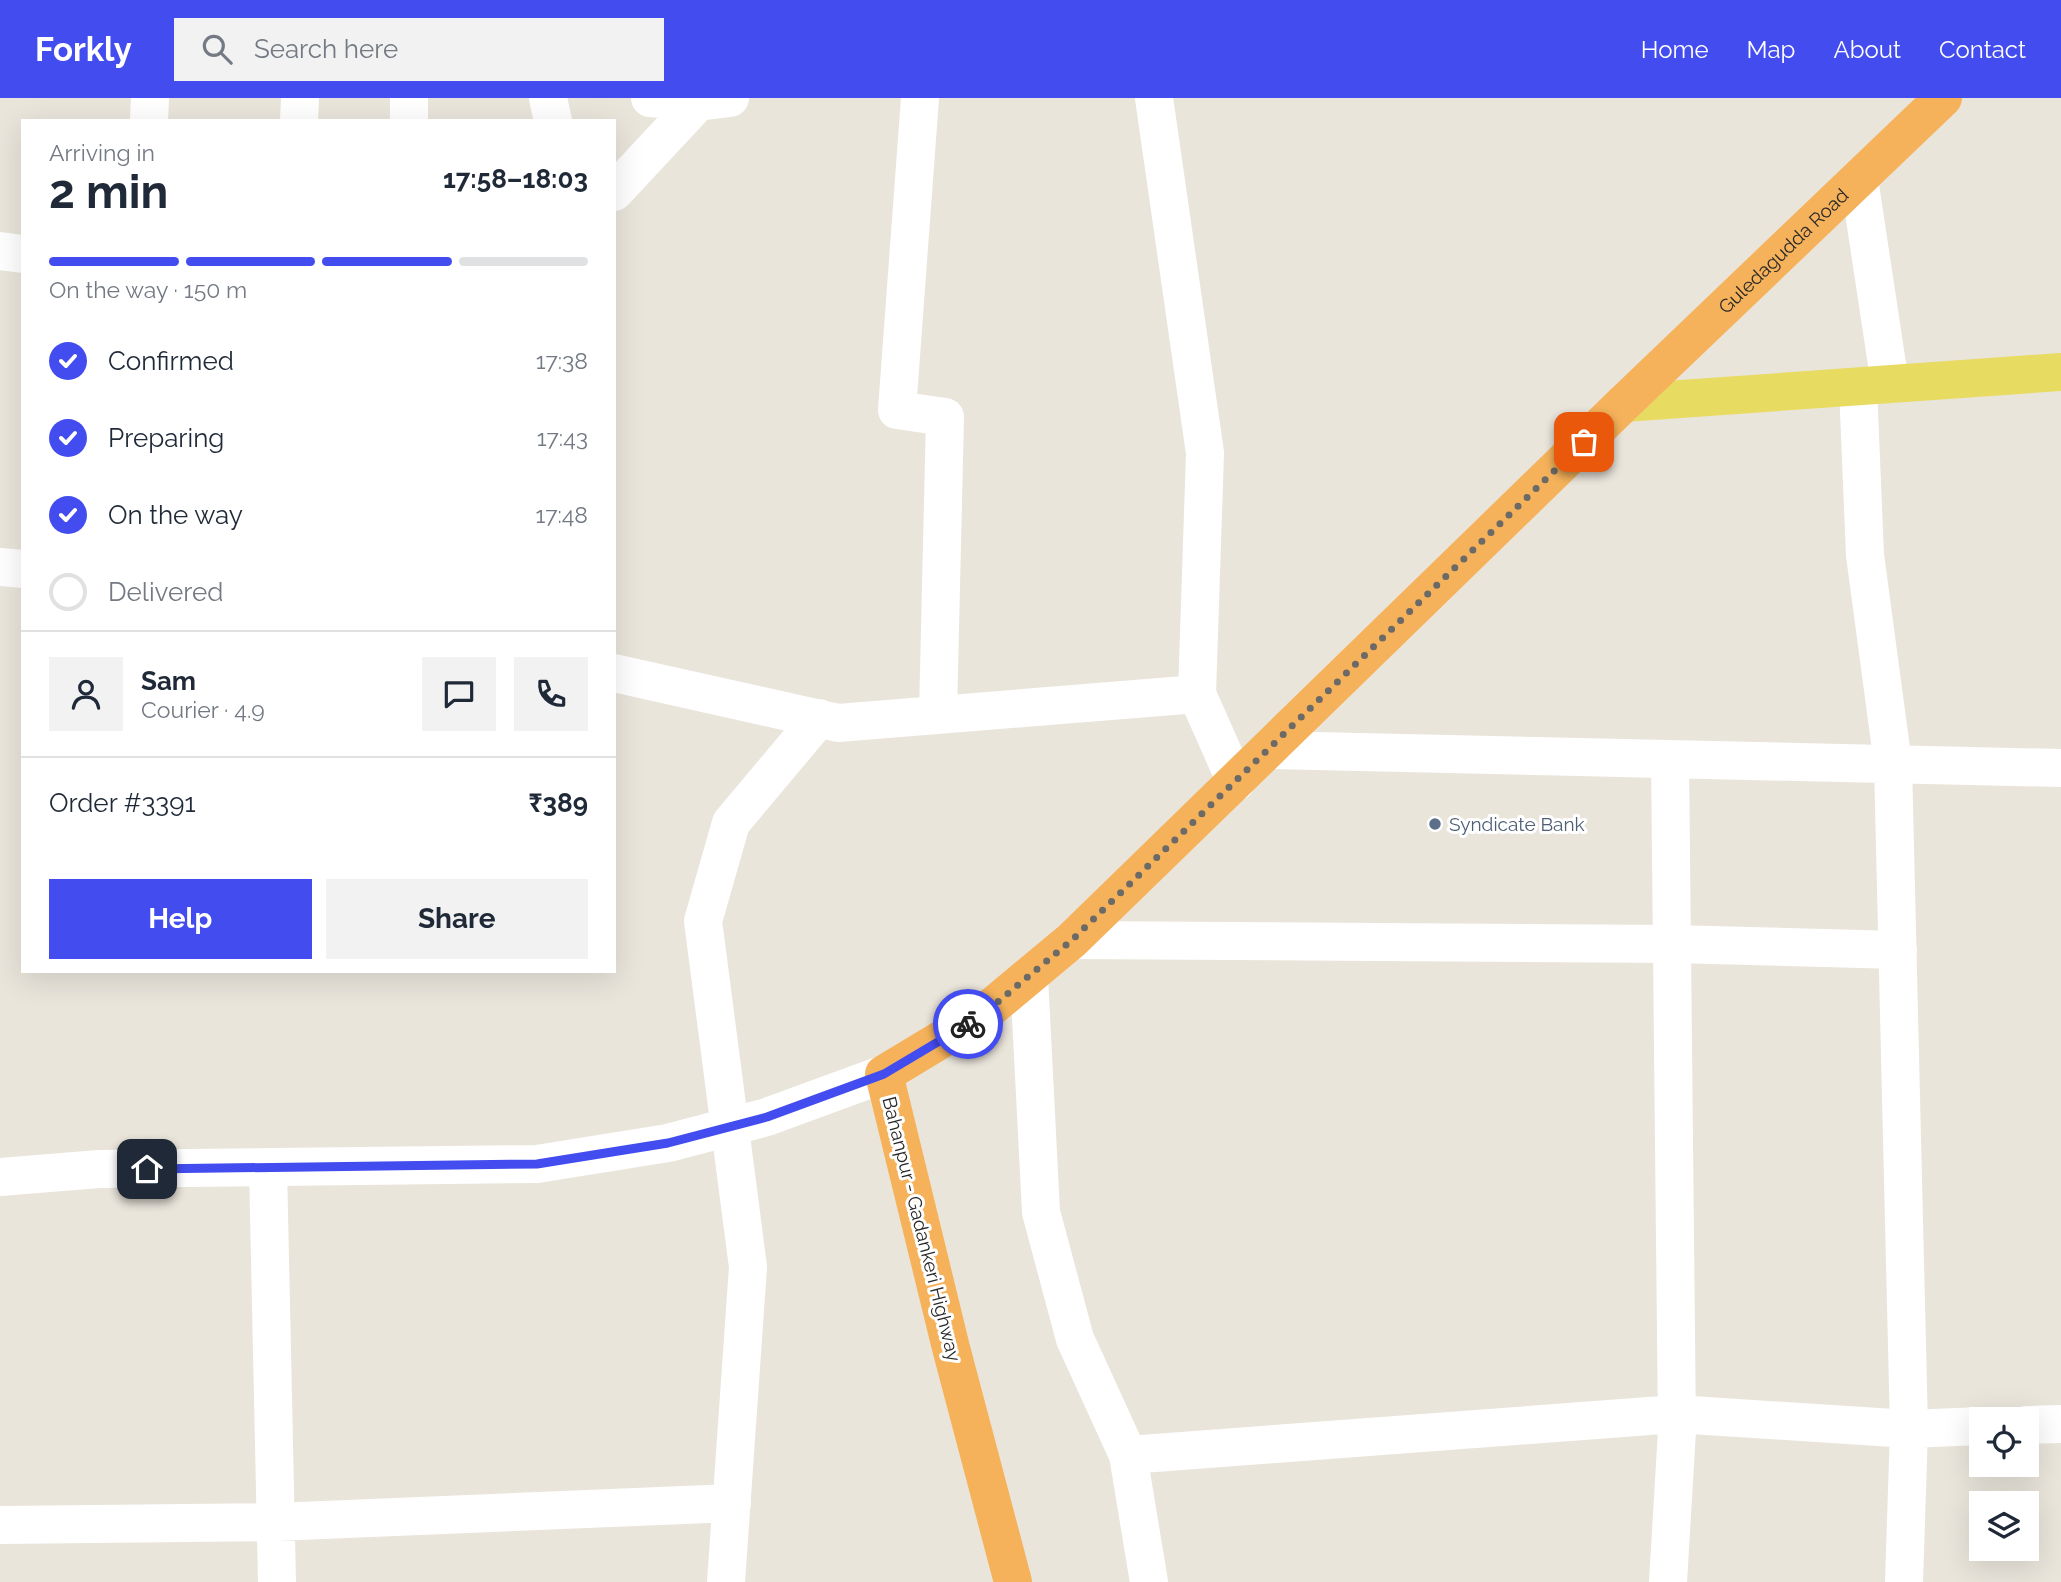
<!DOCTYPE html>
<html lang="en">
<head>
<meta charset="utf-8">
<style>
	:root { --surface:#fff; --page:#f2f2f3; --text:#1f2937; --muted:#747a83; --line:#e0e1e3; --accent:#434cef }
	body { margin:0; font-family:Raleway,sans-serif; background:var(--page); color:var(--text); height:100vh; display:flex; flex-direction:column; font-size:26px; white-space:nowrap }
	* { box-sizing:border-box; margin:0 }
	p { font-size:23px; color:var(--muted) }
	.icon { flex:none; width:38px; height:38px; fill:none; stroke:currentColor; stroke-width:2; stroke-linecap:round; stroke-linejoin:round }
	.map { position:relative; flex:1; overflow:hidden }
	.drawer { position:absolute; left:21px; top:21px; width:595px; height:854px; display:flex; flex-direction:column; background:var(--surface); border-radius:0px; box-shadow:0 7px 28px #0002 }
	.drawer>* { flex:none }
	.buttons { position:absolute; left:1969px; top:1309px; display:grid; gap:14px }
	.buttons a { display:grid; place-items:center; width:70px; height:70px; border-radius:0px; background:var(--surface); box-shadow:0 7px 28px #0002; font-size:35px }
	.pin { position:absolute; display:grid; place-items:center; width:60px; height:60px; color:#fff; margin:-30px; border-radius:14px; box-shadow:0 4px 10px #0006 }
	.courier { position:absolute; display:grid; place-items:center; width:70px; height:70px; margin:-35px; border:5px solid #434cef; border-radius:50%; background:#fff; color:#222; box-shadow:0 2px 9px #0007 }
	.overview em { font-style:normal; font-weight:700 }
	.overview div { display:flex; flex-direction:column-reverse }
	.overview { display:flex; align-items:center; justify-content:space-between; height:119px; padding:0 28px }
	h1 { font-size:46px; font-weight:700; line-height:52px }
	.bar { display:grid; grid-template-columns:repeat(4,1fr); gap:10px 7px; align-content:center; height:84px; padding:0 28px }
	.bar i { height:9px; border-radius:5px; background:var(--line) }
	.bar .selected { background:var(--accent) }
	.bar p { grid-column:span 4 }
	.line { display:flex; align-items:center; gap:18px; padding:0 28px; border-top:2px solid var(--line) }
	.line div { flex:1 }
	.round { display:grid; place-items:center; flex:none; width:74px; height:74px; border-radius:0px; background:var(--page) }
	ol { padding:0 28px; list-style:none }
	li { display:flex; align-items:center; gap:21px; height:77px }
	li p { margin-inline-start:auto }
	li .icon { padding:7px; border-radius:50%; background:var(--accent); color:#fff; stroke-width:4 }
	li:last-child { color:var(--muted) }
	li i { width:38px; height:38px; border:4px solid var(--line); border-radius:50% }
	.button { display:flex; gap:14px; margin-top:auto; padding:14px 28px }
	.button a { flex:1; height:80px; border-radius:0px; background:var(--accent); color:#fff; font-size:28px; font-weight:700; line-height:80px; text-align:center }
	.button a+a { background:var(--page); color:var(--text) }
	header { display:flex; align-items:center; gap:42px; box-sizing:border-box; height:98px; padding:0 35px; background:var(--accent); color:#fff }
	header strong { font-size:33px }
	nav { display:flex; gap:38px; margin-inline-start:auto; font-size:24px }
	.search { width:490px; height:63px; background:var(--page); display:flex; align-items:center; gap:18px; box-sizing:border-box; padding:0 24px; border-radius:0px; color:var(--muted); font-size:26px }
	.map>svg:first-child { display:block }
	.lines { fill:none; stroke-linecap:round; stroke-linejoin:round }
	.street { stroke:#fff; stroke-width:38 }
	.secondary { stroke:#fff; stroke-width:38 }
	.primary { stroke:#e8db62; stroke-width:38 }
	.highway { stroke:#f5b25b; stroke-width:38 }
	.done { stroke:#6c6a67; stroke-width:7; stroke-dasharray:0 12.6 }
	.route { stroke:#434cef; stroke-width:9 }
	.service-dot { fill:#5c6f8a; stroke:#fff; stroke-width:2.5 }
	.labels { text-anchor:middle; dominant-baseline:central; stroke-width:6; stroke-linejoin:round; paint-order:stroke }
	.street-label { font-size:19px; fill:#282828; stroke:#fff }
	.service-label { font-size:19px; fill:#4e5e75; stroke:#fff; text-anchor:start }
</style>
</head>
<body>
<header>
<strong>Forkly</strong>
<div class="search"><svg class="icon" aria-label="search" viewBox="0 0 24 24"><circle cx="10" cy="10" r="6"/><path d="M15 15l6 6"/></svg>Search here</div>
<nav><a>Home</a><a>Map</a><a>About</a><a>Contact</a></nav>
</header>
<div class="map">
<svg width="2061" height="1484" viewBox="0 0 2061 1484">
	<rect width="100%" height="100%" fill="#eae5db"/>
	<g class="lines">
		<path class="street" d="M548,0L553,23
			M650,0L698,4
			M920,0L897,312L945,319L938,616
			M1154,0L1205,355L1197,596L1236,684
			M149,23L150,0
			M299,23L300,0
			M409,23V0
			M1859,81L1890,286
			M614,94L698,4L730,0
			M0,153L23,156
			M1858,289L1865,457L1893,666L1909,1331L1904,1484
			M0,469L23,471
			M614,575L838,625L1197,596
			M1268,652L2061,670
			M1072,842L1672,846L1898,852
			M1029,879L1041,1114L1075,1241L1128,1357L1676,1316L1909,1331L1981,1328
			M268,1069L277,1484
			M2026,1327L2061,1326
			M1128,1357L1149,1484
			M0,1427L275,1424L732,1405
			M726,1484L748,1169L703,823L731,725L819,620
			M1668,1484L1677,1332L1670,661"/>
		<path class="secondary" d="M0,1079L99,1071L537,1066L668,1045L729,1029L767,1019L884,976"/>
		<path class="primary" d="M1624,305L2061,274"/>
		<path class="highway" id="s1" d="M1013,1484L951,1250L884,976L982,917L1072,842L1624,305L1943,0"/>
	</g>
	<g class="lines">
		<path class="done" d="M968,926L982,917L1072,842L1584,344"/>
		<path class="route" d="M147,1071L537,1066L668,1045L767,1019L884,976L968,926"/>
	</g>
	<circle class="service-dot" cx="1435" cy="726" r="7"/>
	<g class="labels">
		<g class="street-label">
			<text stroke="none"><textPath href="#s1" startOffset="1746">Guledagudda Road</textPath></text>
			<text transform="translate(922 1131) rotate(76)">Bahanpur - Gadankeri Highway</text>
		</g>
		<g class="service-label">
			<text x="1449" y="726">Syndicate Bank</text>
		</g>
	</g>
</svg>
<div class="buttons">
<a><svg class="icon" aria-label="locate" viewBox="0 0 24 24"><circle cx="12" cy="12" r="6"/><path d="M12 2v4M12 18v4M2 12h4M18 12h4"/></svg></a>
<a><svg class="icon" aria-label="layers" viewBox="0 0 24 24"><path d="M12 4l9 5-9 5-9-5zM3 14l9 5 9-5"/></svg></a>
</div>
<div class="pin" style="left:1584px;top:344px;background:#ea580c"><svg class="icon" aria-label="bag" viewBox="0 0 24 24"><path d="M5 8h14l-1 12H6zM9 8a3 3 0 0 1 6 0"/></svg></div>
<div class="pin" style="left:147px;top:1071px;background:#1f2937"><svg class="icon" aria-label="home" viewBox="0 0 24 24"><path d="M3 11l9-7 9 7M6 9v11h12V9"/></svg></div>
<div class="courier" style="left:968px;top:926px"><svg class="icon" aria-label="bike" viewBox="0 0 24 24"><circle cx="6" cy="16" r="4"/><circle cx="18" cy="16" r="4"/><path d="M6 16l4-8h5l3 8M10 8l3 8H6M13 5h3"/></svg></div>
<section class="drawer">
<div class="overview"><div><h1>2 min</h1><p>Arriving in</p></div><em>17:58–18:03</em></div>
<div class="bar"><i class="selected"></i><i class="selected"></i><i class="selected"></i><i></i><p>On the way · 150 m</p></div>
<ol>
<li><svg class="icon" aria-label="check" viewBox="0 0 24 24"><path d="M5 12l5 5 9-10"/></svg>Confirmed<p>17:38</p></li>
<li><svg class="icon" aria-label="check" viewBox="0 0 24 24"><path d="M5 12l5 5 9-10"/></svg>Preparing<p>17:43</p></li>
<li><svg class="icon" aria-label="check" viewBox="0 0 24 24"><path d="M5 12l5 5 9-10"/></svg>On the way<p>17:48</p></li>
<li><i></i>Delivered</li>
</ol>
<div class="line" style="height:126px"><a class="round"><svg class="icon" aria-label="person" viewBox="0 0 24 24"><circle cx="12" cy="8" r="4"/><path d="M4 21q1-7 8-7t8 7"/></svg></a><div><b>Sam</b><p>Courier · 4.9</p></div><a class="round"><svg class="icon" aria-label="chat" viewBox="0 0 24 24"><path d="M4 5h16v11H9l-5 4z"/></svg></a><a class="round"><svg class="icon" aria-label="phone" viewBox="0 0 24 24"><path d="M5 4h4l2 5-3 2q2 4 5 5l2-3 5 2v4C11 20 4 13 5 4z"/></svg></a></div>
<div class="line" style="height:91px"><div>Order #3391</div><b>₹389</b></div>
<div class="button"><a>Help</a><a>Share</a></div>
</section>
</div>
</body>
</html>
